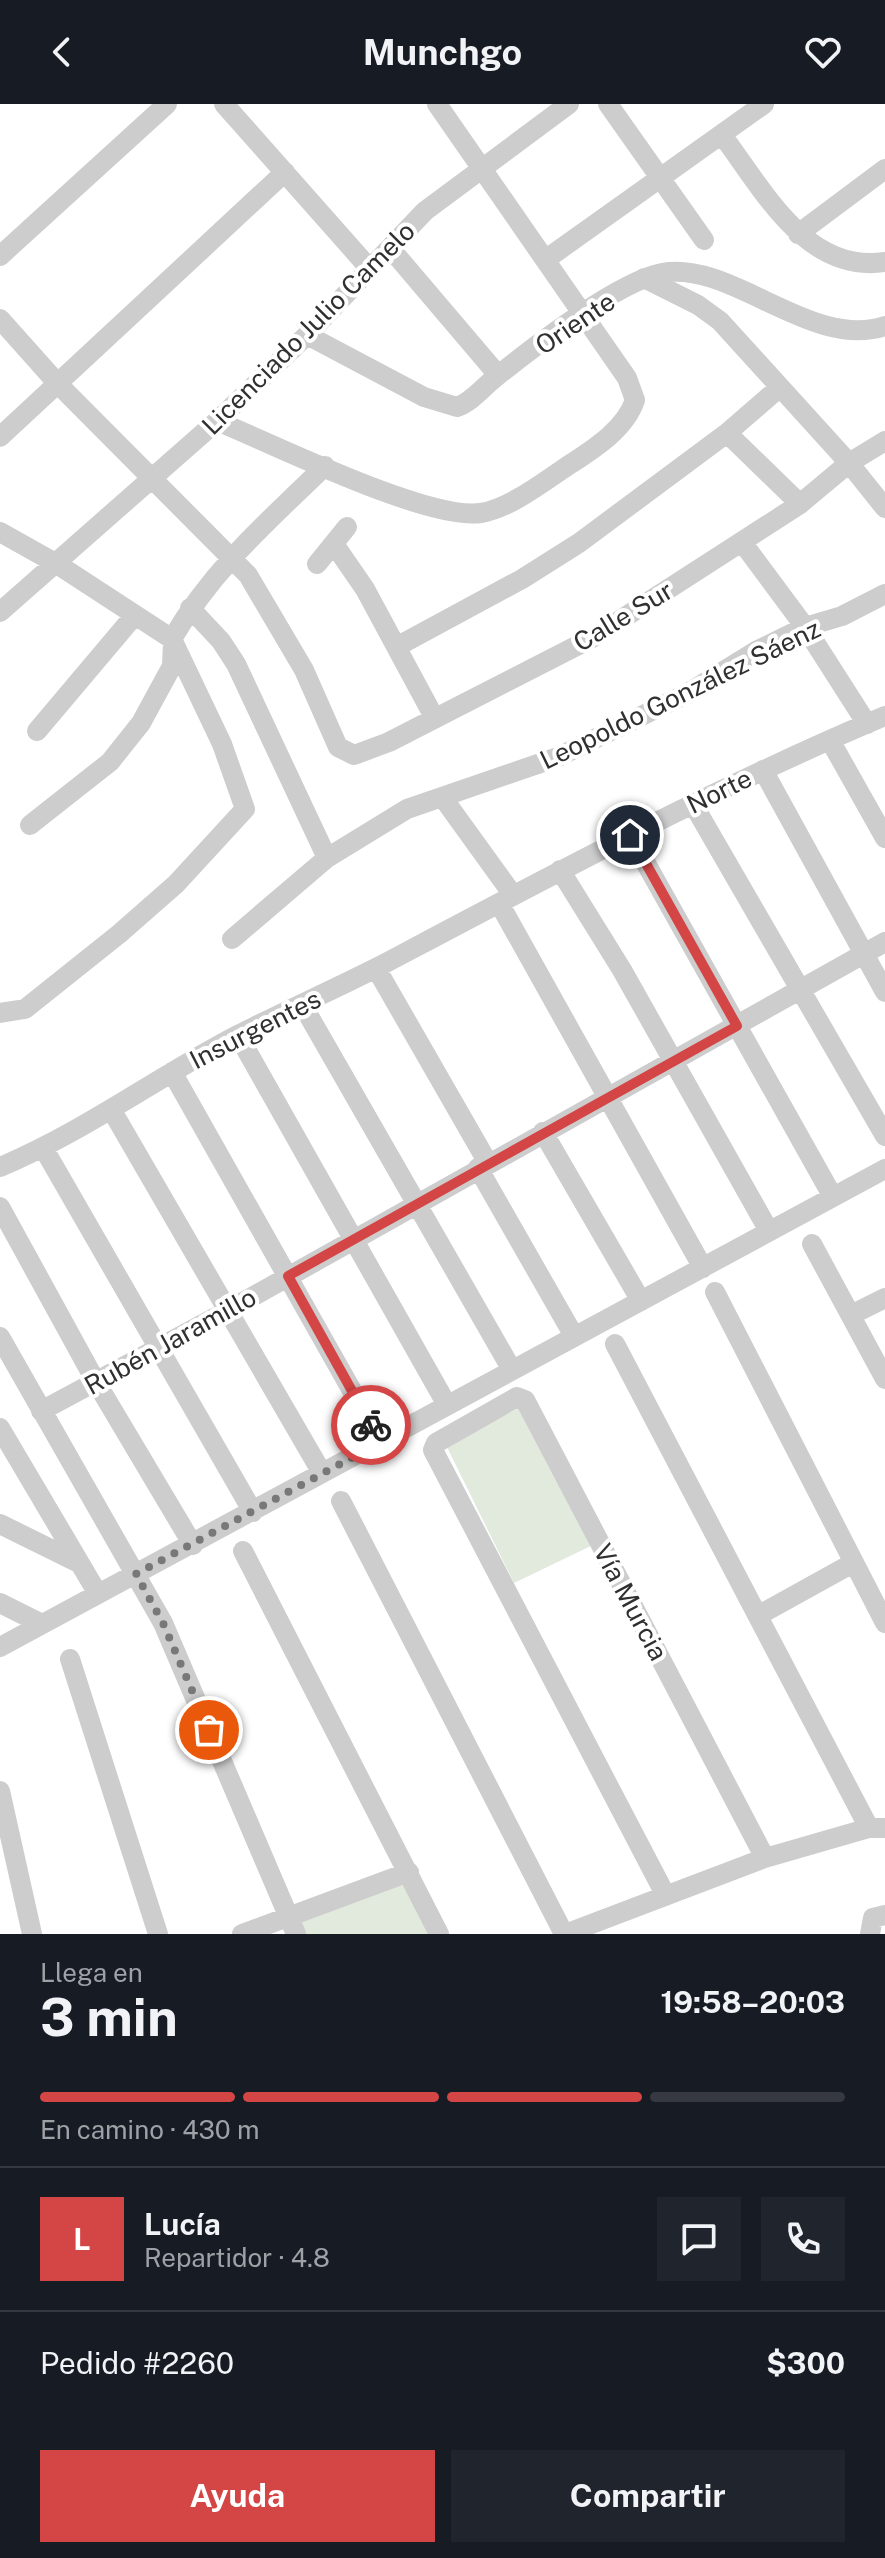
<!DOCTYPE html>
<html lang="es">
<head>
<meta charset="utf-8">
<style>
	:root { --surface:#171b24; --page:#20242c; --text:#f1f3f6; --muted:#9ea1a6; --line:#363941; --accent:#d44546 }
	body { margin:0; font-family:"Public Sans",sans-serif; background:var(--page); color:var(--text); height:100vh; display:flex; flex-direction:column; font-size:30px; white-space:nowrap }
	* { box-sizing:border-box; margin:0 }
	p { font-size:26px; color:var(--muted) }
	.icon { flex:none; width:44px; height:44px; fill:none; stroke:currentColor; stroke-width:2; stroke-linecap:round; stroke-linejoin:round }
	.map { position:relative; height:1830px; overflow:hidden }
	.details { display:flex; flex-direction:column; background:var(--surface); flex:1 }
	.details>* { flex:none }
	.pin { position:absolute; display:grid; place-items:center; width:68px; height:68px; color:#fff; margin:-34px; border:4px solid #fff; border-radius:50%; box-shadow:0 2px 8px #0007 }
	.courier { position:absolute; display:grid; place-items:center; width:80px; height:80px; margin:-40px; border:6px solid #d44546; border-radius:50%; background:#fff; color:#222; box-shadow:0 2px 10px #0007 }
	.overview em { font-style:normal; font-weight:700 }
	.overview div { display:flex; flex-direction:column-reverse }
	.overview { display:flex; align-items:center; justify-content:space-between; height:136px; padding:0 40px }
	h1 { font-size:52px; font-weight:700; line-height:60px }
	.bar { display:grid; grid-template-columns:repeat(4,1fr); gap:12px 8px; align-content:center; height:96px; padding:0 40px }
	.bar i { height:10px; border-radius:6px; background:var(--line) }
	.bar .on { background:var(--accent) }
	.bar p { grid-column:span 4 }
	.line { display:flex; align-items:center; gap:20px; padding:0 40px; border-top:2px solid var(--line) }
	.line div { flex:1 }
	.round { display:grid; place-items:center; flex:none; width:84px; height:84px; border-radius:0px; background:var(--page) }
	.primary-button { display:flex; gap:16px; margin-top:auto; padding:16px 40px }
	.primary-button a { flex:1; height:92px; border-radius:0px; background:var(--accent); color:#fff; font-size:32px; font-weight:700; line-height:92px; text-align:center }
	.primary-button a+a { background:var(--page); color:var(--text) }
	header { display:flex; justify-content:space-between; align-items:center; height:104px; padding:0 40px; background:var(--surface); font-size:36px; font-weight:700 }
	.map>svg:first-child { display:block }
	.green { fill:#e2e9dd }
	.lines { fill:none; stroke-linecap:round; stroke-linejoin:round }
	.minor { stroke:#cdcdcd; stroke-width:20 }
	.done { stroke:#787878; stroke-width:8; stroke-dasharray:0 14.4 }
	.route { stroke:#d44546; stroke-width:10 }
	.labels { text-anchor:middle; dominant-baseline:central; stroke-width:8; stroke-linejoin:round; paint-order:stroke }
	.street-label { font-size:26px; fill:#303030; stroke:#fff }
</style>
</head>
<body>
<header><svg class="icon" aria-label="back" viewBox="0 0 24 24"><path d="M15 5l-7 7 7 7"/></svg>Munchgo<svg class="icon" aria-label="heart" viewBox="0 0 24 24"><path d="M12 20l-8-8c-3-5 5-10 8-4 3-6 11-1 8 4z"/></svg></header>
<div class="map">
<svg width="885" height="1830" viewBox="0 0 885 1830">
	<rect width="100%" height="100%" fill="#fff"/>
	<path class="green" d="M527,1300L595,1440L514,1479L446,1341Z
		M408,1772L435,1830H300L294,1816Z"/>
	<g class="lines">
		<path class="minor" d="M224,0L370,165
			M608,0L704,136
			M722,31C763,85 806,170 885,158
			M798,130L885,65
			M390,144L498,271
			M0,152L167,0
			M545,156L764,0
			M644,174L698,201L720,217L849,359L885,404
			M0,215L58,280L248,471L304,566L338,643L354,651L389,638L594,533L800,400L849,359L885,337
			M307,231L424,293L457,303C472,298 484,282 496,273C532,244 619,177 662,169C731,156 812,247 885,222
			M217,317C273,340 428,417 481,409C510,404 542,379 566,363C592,346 625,326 635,296L627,274L437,0
			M727,329L800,400
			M0,333L285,68
			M0,428L57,460L172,535C212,466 268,417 325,362
			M742,438L805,523L867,620
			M334,440L365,485L434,613
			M317,460L347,423
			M190,504L221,537L236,560L327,754
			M0,508L217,317L307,231L425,107L569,0
			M398,542L522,475L579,439L727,329L779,284
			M37,627L134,512
			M831,638L885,734
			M763,666L885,888
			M443,694L513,791
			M693,700L885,1032
			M30,721L110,658L141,619L172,562L173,539
			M630,731L833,1093
			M560,766L622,866L769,1127
			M499,799L703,1164
			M232,835L327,754L407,705L558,653L688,589L756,547L805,523L842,512L885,490
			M376,864L488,1059
			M302,900L512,1266
			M0,909L25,905L119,830L176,780L245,705L222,640L172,535
			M238,931L447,1301
			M172,968L381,1338
			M111,1005L322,1369
			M543,1028L641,1197
			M44,1045L253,1408
			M0,1063C84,1028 157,973 238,931C285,907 333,886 380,862C546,774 712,685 885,612
			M478,1064L574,1232
			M0,1103L96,1278L193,1441
			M812,1140L885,1275
			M715,1188L885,1519
			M851,1211L885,1194
			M0,1233L163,1519L296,1830
			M615,1240L869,1724
			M41,1307L227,1207L885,838
			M0,1324L98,1490
			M341,1397L564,1830
			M0,1420L77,1458
			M243,1447L439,1830
			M0,1499L42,1520
			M759,1511L853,1459
			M0,1543L885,1065
			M70,1555L158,1830
			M0,1687L32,1830
			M666,1792L433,1346L436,1339L517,1293L525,1296L765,1754
			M242,1830L409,1768
			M565,1830L765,1754L869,1724H885
			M870,1830L873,1814L885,1811"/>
	</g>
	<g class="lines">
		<path class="done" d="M209,1626L163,1519L136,1470L381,1338L371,1321"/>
		<path class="route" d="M371,1321L288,1172L737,922L630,731"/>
	</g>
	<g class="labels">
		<g class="street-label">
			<text transform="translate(575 219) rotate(-34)">Oriente</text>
			<text transform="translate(308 224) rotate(-45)">Licenciado Julio Camelo</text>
			<text transform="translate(623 512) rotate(-31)">Calle Sur</text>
			<text transform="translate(680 590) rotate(-26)">Leopoldo González Sáenz</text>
			<text transform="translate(719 687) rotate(-26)">Norte</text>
			<text transform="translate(255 925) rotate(-27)">Insurgentes</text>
			<text transform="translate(170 1237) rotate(-29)">Rubén Jaramillo</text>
			<text transform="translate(631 1498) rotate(62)">Vía Murcia</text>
		</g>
	</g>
</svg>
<div class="pin" style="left:209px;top:1626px;background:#ea580c"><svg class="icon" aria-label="bag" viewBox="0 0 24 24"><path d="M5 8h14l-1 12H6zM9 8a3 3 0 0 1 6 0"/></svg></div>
<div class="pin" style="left:630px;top:731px;background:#1f2937"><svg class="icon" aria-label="home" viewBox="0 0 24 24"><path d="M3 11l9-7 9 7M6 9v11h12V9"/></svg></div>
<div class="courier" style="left:371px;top:1321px"><svg class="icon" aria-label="bike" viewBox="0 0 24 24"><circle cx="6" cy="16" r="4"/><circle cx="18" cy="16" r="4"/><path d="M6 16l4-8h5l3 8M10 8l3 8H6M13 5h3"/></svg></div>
</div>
<section class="details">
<div class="overview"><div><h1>3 min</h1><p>Llega en</p></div><em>19:58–20:03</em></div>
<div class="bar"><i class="on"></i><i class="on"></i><i class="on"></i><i></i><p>En camino · 430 m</p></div>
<div class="line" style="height:144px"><b class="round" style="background:var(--accent);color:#fff">L</b><div><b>Lucía</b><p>Repartidor · 4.8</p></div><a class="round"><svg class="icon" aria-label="chat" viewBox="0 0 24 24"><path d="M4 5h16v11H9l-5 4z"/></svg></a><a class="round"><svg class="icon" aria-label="phone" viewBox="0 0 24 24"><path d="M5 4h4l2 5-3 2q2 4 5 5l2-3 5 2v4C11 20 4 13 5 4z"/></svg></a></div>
<div class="line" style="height:104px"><div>Pedido #2260</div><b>$300</b></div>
<div class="primary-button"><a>Ayuda</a><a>Compartir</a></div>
</section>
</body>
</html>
